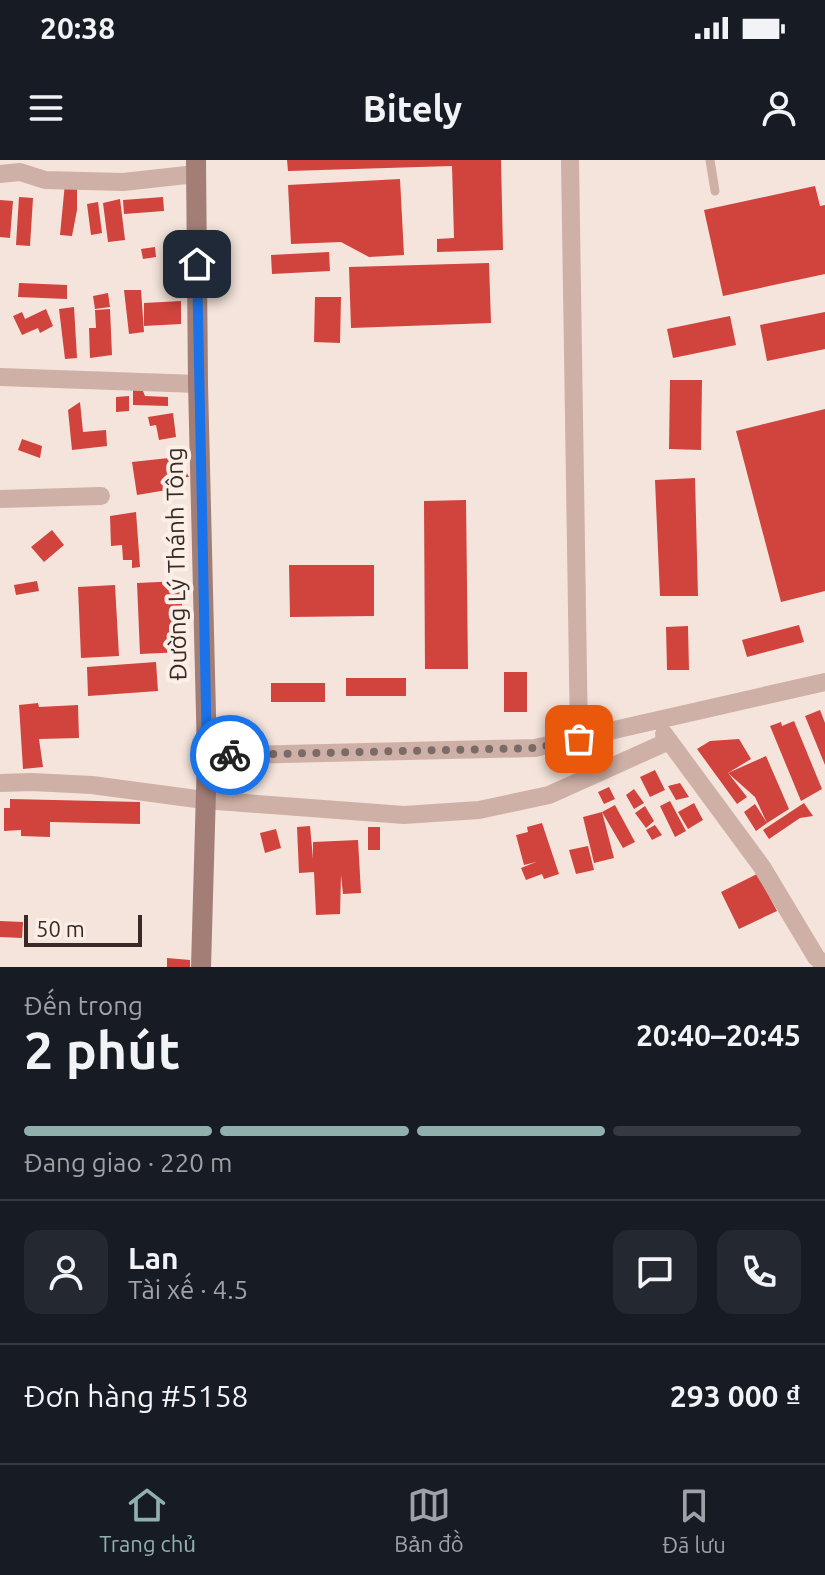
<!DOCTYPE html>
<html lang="vi">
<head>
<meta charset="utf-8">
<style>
	:root { --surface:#171b24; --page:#242831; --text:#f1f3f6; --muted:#9ea1a6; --line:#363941; --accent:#90b0ae }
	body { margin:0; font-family:Ubuntu,sans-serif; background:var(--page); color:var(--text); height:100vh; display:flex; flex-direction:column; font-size:30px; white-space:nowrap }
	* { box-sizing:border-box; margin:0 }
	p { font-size:26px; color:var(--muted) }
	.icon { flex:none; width:44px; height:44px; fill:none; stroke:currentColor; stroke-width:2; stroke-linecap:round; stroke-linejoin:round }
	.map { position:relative; height:807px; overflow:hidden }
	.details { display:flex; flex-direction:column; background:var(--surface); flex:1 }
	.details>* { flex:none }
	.scale { position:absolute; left:24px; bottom:20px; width:118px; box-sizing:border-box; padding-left:8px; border:4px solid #392a28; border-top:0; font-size:22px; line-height:28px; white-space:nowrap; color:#392a28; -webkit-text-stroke:6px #fbefe8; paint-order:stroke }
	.pin { position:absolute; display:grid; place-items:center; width:68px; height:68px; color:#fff; margin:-34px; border-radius:16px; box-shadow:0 4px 12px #0006 }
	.courier { position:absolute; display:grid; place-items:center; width:80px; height:80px; margin:-40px; border:6px solid #1a73e8; border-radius:50%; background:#fff; color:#222; box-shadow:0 2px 10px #0007 }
	.overview em { font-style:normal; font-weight:600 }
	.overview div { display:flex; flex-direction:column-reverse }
	.overview { display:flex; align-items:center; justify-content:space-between; height:136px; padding:0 24px }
	h1 { font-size:52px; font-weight:600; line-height:60px }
	.bar { display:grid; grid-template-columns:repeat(4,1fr); gap:12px 8px; align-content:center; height:96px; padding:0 24px }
	.bar i { height:10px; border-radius:6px; background:var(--line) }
	.bar .selected { background:var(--accent) }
	.bar p { grid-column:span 4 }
	.line { display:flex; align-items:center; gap:20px; padding:0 24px; border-top:2px solid var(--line) }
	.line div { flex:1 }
	.round { display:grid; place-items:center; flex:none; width:84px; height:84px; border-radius:16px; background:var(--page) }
	.status { display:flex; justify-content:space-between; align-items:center; height:56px; padding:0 40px; background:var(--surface); direction:ltr }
	.status svg { height:22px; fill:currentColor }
	header { display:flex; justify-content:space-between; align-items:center; height:104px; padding:0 24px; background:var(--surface); font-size:36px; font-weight:600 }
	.dock { display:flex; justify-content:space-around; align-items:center; height:112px; border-top:2px solid var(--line); background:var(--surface); font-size:22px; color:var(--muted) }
	.dock a { display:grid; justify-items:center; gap:4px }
	.dock .selected { color:var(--accent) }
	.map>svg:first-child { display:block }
	.building { fill:#d1433d }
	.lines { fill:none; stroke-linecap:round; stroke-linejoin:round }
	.lane { stroke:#ceb0a6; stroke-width:9 }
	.street { stroke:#ceb0a6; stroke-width:18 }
	.secondary { stroke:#a27e77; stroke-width:20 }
	.done { stroke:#7a6b67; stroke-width:8; stroke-dasharray:0 14.4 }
	.route { stroke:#1a73e8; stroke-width:10 }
	.labels { text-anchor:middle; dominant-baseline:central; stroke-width:8; stroke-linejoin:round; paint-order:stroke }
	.street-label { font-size:24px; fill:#392a28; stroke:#fbefe8 }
</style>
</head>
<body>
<div class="status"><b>20:38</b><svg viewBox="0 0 49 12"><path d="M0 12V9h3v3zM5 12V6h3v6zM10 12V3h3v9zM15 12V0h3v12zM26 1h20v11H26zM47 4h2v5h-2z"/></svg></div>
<header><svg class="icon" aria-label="menu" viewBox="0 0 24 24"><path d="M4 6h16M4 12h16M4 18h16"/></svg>Bitely<svg class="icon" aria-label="person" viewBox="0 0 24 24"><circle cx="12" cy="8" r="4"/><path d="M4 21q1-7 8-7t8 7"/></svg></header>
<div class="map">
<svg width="825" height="807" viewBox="0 0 825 807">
	<rect width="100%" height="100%" fill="#f4e4db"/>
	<path class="building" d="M287,0H501L503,90L437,92V79L454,78L452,6L288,11Z
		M400,19L404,95L369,97L341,82L291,84L288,25Z
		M65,23L77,25V50L72,76L60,75Z
		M815,26L820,46L825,45V114L723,136L704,50Z
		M19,37L33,38L30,86L16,85Z
		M163,37L164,51L124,54L123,40Z
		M120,39L125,80L108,82L103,43Z
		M0,40L13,41L10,78L0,77Z
		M98,42L102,73L91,75L87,44Z
		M155,87L156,97L143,99L141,89Z
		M329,92L330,111L272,114L271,95Z
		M489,103L491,163L351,168L349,107Z
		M19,123L67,125V139L18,137Z
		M124,130H141L144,172L129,174Z
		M108,133L110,147L95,149L93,136Z
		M315,137H341L340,183L314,182Z
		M181,141V164L144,166V143Z
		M74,147L77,198L65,199L59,149Z
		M46,149L53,166L40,173L38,168L22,175L13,156L22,152L25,159Z
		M110,149L112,195L90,198L89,168H96L95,150Z
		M825,152V189L767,201L760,165Z
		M730,156L736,185L673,198L667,169Z
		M670,220H702L701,290L669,289Z
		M133,230L143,231L145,236L168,237V246L133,245Z
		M129,236V251L116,252V237Z
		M80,242L83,272L106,270L107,286L72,290L68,250Z
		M825,249V431L781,442L736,271Z
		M173,253L176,277L159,280L156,265L150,266L148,257Z
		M22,279L42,286L40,298L18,290Z
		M178,297L189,317L177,318L179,328L137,335L132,302Z
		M695,318L698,436H660L655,320Z
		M466,340L468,509H425L424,341Z
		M136,352L140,407L132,408V400H123L122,385L111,386L110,356Z
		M52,370L64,385L44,402L31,387Z
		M289,405H374V456L290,457Z
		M37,421L39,431L16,435L14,425Z
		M181,421L184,492L140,494L137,423Z
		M115,425L119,496L81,498L78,427Z
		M799,465L804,482L747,497L742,480Z
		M688,466L689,510H667L666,467Z
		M156,502L158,531L88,536L87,507Z
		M504,512H527V552H504Z
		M346,518H406V536H346Z
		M271,523H325V542H271Z
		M38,543L39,547L78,545L79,578L39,579L43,607L23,609L19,545Z
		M820,550L825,563V605L805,556Z
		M794,561L822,629L801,641L770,566L781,562L782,566Z
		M739,579L751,599L728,613L766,596L789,649L767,663L755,637L728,613L747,637L737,644L697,589L710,581Z
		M655,610L665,630L650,637L640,617Z
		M680,623L689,637L676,640L668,626Z
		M609,627L615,639L604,644L598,632Z
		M634,629L644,643L634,649L626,635Z
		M10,639L140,642V664L50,662V677L21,676V670L4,671V648H10Z
		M670,641L686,671L675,677L660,646Z
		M694,643L703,660L688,669L678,652Z
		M804,643L813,656L800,658L769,679L763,670Z
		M755,644L767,663L756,671L744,652Z
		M615,645L635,682L623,688L602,652L614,698L594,703L583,657L602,652Z
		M645,646L654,661L646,668L635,653Z
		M542,663L559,714L544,719L542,714L526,720L521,708L536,702L524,705L516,675L528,672L527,667Z
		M655,665L662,675L652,680L646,670Z
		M310,666L313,699V682L358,680L361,733L343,734L341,715L340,754L316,755L314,712L299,713L297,667Z
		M368,667H380V690H368Z
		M276,669L281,688L265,693L260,673Z
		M588,686L594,710L576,714L569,690Z
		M757,714L777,751L739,769L721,732Z
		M0,761L23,762L22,778L0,777Z
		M167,798L190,800V807H167Z"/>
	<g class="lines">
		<path class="lane" d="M710,0L715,31"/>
		<path class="street" d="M570,0L579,579
			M0,14L20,12L45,20L123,22L196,14
			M0,217L198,224
			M0,339L101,336
			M664,574L762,707L816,797L825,806
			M207,596L535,588L825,522
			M0,623L32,622L92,625L204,640L404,655L479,650L549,635L669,581"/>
		<path class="secondary" d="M196,0L198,224L207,596L201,807"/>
	</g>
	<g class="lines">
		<path class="done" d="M230,595L535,588L579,579"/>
		<path class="route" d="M197,104L207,596L230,595"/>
	</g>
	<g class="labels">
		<g class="street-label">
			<text transform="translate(176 404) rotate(-91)">Đường Lý Thánh Tông</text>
		</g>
	</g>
</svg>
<div class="scale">50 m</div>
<div class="pin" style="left:579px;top:579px;background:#ea580c"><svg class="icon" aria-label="bag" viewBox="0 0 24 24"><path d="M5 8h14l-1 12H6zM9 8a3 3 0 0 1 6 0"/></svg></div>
<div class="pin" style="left:197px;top:104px;background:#1f2937"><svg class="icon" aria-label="home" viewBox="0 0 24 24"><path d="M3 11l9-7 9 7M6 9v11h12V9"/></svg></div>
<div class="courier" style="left:230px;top:595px"><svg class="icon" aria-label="bike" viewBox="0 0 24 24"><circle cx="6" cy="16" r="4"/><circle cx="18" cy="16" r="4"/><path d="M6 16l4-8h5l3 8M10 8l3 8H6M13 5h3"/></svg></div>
</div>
<section class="details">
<div class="overview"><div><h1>2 phút</h1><p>Đến trong</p></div><em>20:40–20:45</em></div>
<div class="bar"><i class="selected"></i><i class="selected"></i><i class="selected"></i><i></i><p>Đang giao · 220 m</p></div>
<div class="line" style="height:144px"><a class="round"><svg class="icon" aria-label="person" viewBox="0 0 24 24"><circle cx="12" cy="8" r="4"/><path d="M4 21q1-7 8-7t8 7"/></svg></a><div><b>Lan</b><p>Tài xế · 4.5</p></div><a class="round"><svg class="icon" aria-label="chat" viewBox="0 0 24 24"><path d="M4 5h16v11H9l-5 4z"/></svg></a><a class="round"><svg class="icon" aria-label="phone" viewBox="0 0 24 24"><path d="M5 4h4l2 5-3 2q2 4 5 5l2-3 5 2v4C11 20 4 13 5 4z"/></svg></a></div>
<div class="line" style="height:104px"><div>Đơn hàng #5158</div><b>293 000 ₫</b></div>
</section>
<nav class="dock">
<a class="selected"><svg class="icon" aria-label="home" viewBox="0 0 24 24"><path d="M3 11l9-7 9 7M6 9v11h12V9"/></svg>Trang chủ</a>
<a><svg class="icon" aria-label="map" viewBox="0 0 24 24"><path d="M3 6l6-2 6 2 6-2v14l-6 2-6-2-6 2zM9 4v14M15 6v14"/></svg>Bản đồ</a>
<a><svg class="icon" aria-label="saved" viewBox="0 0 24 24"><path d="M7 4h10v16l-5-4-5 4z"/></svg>Đã lưu</a>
</nav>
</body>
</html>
